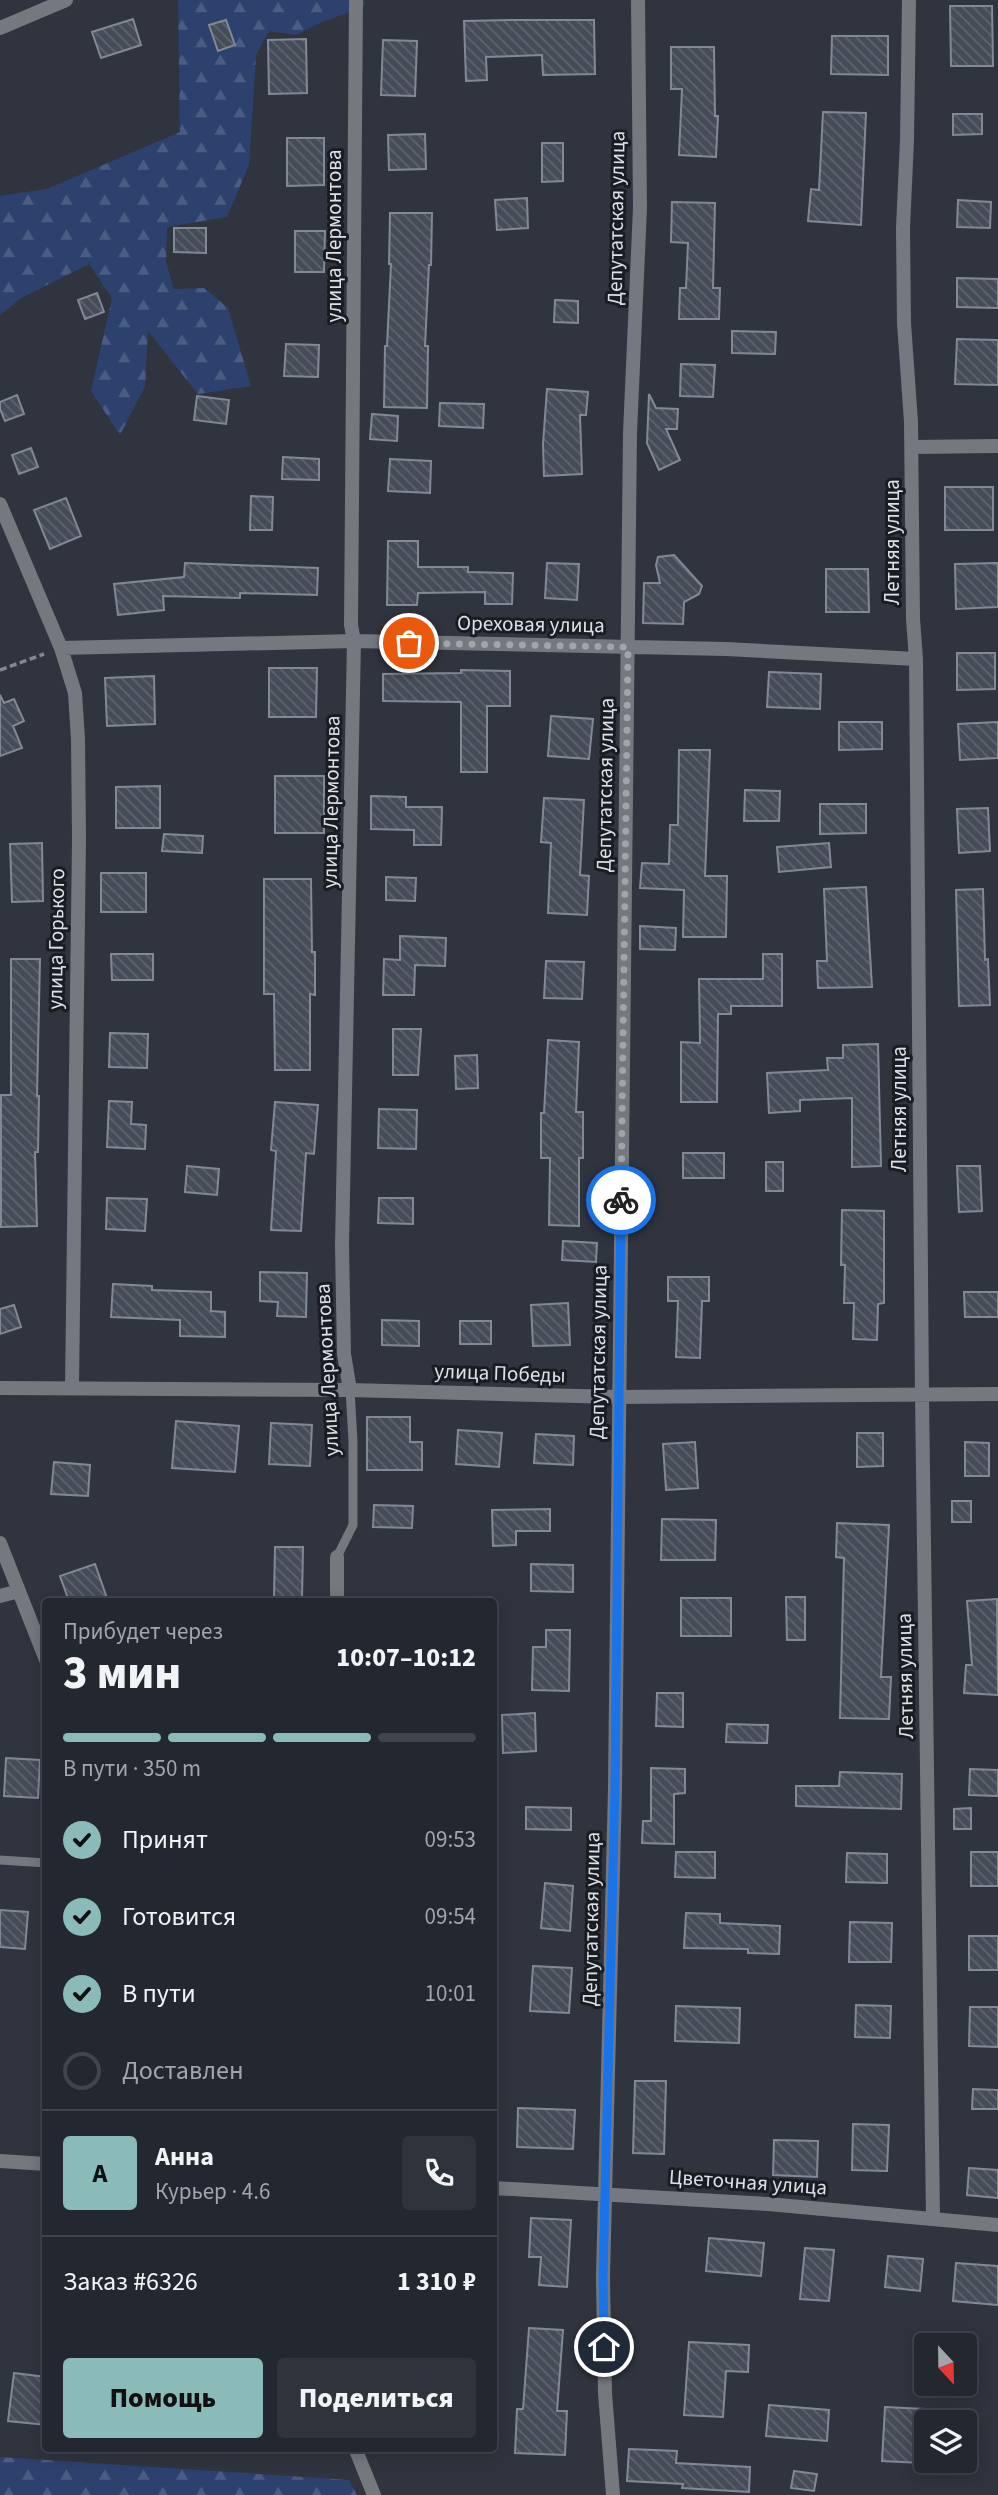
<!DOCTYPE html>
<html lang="ru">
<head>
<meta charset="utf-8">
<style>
	:root { --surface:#23272f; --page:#2f333b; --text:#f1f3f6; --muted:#a3a5aa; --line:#40444b; --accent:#8bbbb9 }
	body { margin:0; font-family:"Source Sans 3",sans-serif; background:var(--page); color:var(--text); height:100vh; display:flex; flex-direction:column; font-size:26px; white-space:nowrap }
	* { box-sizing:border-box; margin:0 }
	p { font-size:23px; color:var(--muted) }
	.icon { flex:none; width:38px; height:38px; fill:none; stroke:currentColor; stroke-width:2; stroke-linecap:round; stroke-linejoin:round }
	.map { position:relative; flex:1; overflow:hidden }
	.panel { position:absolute; left:42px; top:1598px; width:455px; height:854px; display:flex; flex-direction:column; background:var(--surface); border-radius:7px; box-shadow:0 4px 18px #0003,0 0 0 2px var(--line) }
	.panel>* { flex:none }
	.needle { width:46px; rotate:158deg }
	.buttons { position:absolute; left:914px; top:2333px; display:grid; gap:14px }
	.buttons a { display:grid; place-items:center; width:63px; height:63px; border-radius:7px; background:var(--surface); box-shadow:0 4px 18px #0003,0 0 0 2px var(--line); font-size:35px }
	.pin { position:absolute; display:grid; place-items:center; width:60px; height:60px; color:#fff; margin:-30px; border:4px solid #fff; border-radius:50%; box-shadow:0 2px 7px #0007 }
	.courier { position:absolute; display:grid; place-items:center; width:70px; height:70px; margin:-35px; border:5px solid #1a73e8; border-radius:50%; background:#fff; color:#222; box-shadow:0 2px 9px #0007 }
	.summary em { font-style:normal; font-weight:800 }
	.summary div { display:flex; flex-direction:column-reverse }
	.summary { display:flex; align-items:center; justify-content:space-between; height:119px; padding:0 21px }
	h1 { font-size:46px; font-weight:800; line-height:52px }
	.bar { display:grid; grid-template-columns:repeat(4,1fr); gap:10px 7px; align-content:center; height:84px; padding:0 21px }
	.bar i { height:9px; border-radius:5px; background:var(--line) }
	.bar .on { background:var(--accent) }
	.bar p { grid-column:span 4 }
	.line { display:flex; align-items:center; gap:18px; padding:0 21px; border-top:2px solid var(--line) }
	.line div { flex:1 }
	.round { display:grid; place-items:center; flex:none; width:74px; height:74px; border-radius:7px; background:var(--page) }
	ol { padding:0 21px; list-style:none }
	li { display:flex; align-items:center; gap:21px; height:77px }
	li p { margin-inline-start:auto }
	li .icon { padding:7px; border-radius:50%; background:var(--accent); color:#111; stroke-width:4 }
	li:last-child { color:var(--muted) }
	li i { width:38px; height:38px; border:4px solid var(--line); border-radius:50% }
	.action { display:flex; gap:14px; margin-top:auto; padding:14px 21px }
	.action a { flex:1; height:80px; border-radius:7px; background:var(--accent); color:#111; font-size:28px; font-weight:800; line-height:80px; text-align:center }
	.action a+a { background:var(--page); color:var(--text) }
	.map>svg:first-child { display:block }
	.forest { fill:url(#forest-firs) }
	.building { fill:url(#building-back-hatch); stroke:#828996; stroke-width:2 }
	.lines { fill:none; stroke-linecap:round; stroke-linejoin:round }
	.path { stroke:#838791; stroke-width:3.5; stroke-dasharray:7 3.5; stroke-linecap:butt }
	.lane { stroke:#75787e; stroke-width:9 }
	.street { stroke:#75787e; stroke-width:14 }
	.done { stroke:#a0a4ad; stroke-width:7; stroke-dasharray:0 12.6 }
	.route { stroke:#1a73e8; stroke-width:9 }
	.labels { text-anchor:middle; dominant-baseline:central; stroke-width:6; stroke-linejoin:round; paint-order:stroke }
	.street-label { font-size:21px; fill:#dde0e8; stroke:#191c21 }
</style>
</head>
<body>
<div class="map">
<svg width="998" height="2495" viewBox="0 0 998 2495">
	<defs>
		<pattern id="forest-firs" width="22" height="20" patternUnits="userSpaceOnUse" patternTransform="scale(1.75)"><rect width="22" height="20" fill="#2c416e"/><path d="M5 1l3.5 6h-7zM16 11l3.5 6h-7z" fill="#4a5c83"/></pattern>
		<pattern id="building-back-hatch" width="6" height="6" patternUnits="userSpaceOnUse" patternTransform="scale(1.75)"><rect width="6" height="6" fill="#454b57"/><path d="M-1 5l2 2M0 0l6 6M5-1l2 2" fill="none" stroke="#5f656f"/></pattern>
	</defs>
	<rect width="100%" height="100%" fill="#2f343f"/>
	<path class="forest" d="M178,0H364L365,6L320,23L296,35L269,31L256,55L249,165L227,217L167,227L166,262L174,289L204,288L228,308L251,386L198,394L148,331L145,386L120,435L91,391L112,298L89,264L21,298L0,315V196L47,189L180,132Z
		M0,2457L349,2480L357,2495H0Z"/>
	<path class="building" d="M950,6H992L993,66H951Z
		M133,19L141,45L101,58L92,32Z
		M226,20L235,45L218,51L209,25Z
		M514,20H594L595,74L543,75L542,55L486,57L487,80L466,81L464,21Z
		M832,36H888V75L831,74Z
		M306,39L307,93L269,94L268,40Z
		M383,40L417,41L415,96L381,95Z
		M671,47H714L715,116H718L716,157L679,155L682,89H671Z
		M823,112L866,113L861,225L808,221L811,189L819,190Z
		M953,114H982V134L953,135Z
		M425,134L426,169L389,170L388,135Z
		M287,138H324V185L287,186Z
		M542,143H563V181L542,182Z
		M527,198L528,228L497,230L495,200Z
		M958,200L991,202L990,228L957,227Z
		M672,202L715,203L713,288H720L719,319H679L680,288H686L688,243L671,242Z
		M390,213H432L431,265H429L425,346H428L427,408L384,407L385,346H387L391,264H389Z
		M174,228H206V253L174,252Z
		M295,231H325L324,272H295Z
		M957,278L998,279V308L957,307Z
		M97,293L104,312L85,319L78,300Z
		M555,300L578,301V323L554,322Z
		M732,331L776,332L775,354L732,353Z
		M957,339L998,340V385L955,384Z
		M286,344L319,345L318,377L284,376Z
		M681,364L715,365L713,397L680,396Z
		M547,389L588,392L586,415H580L582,474L544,476L543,444Z
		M649,394L656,408L678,409L677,429H666L680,460L659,470L647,443Z
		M17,395L24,414L5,421L0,409V402Z
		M197,396L229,400L226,424L194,420Z
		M440,403L484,404L483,428L439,426Z
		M372,414L398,416L397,441L370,439Z
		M31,448L38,467L19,474L12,455Z
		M283,457L319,459V480L282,479Z
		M390,459L431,461L430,493L388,491Z
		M945,487H993V530H945Z
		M251,496L273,497L272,530H250Z
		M66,498L81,536L50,549L34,510Z
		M388,541H418V567H468V572L513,573L512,604H485V592L418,593L417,605H387Z
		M674,555L702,586L699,594L684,602L683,624L643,623L644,583H660L656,565L658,557Z
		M185,563L318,568L317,595L240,593V598L163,596L164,610L118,615L114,584L184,577Z
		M547,563L579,564L577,600L545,598Z
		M998,563V607L956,609L955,564Z
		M826,569H868L869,612H826Z
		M957,653H995V689L957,690Z
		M269,668H317L316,717H269Z
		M461,670L510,671V706H487V772H461V702L383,701V674L461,673Z
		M769,672L821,674L820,709L767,707Z
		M154,676L155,724L107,726L105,678Z
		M0,695L4,703L14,699L24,721L13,726L22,748L0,756Z
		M551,716L593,719L589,759L548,756Z
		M839,722H882V749L839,750Z
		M998,722V758L960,760L958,724Z
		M679,750H710L705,876H727L726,937H683L684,890L640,888L642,863L669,864L670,825H678Z
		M275,776H324V833H275Z
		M160,786V828H116V787Z
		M745,790L780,791L779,821H744Z
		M371,796L406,797V807H442L441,845H414V830L371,829Z
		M544,798L584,800L580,875L589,876L587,915L548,913L551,843L541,842Z
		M820,804H866V833L820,834Z
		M988,808L990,851L959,853L957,809Z
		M164,834L203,836L202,853L162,851Z
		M42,843L43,901L12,902L10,844Z
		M829,843L831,867L779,872L777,847Z
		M101,873H146V912H101Z
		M386,877L416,878L415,901L386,900Z
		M264,879H311L312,952H315V995L310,994V1070H275L274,994H264Z
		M866,887L872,987L818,988L817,961H827L824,889Z
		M983,889L985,960L988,959L990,1005L959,1006L956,890Z
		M640,926L676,928L675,950L640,949Z
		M400,936L446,938L445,966L415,965L414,995H383L384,959L400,960Z
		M111,954H153V980H112Z
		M763,954H782V1006H731V1014H718L717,1102H681V1042L700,1043L699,979H763Z
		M11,959H40L37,1096H39L38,1152H35L37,1226L1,1227V1095H11Z
		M546,961L584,962L582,999L544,998Z
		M393,1029H421L418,1075H393Z
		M110,1033L148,1034L147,1068L109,1067Z
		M548,1040L579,1042L576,1112H583V1158H579V1226L549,1225L550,1158H541V1113H544Z
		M878,1044L881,1166L852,1167V1098L800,1100V1111L769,1113L767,1073L828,1070L827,1058H843V1045Z
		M477,1055L478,1088L456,1089L455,1056Z
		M109,1101L132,1102L131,1124L146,1125L145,1149L107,1147Z
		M275,1102L318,1105L314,1154L306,1153L301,1231L271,1230L276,1151L271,1150Z
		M379,1109L417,1110L416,1149L378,1148Z
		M683,1153H724V1178H683Z
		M766,1162H783V1191H766Z
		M187,1166L219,1169L217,1195L185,1192Z
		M957,1166H980L982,1211L959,1212Z
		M107,1198L147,1199L145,1231L106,1229Z
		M379,1198H413V1224L378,1223Z
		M842,1210L884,1211V1303L878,1304L877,1340L853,1339L854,1303H844L845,1265H841Z
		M563,1241L597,1243L596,1262L562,1260Z
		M260,1272L307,1273L306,1317L277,1316L278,1302L260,1301Z
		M668,1277H709V1301H702L700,1358L676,1357L678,1301H668Z
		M113,1284L152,1286V1290L211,1292V1311L225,1312V1337L180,1336V1320L111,1317Z
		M964,1292H998V1317H965Z
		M568,1303L570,1345L533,1346L531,1305Z
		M14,1305L21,1327L0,1334V1309Z
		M382,1320L419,1321V1346L382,1345Z
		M460,1321H491V1344H460Z
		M367,1417H410V1442H422V1470H367Z
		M176,1421L239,1426L235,1472L172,1468Z
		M271,1423L312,1425L310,1466L269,1464Z
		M458,1430L502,1433L499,1467L456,1464Z
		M857,1433H883V1466L857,1467Z
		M536,1434L574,1436L573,1465L534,1463Z
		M695,1442L698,1488L666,1490L663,1444Z
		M965,1442L989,1443V1476H965Z
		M54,1462L90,1465L88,1496L51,1494Z
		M952,1501H971V1522H952Z
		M374,1505L413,1506L412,1528L373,1527Z
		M550,1509V1531H516V1545L493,1546L492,1510Z
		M662,1519L716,1520L715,1560H661Z
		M837,1523L889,1525L881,1677H891L889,1719L840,1718L844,1558L836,1557Z
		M275,1547H303L302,1599L274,1598Z
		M95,1564L108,1601H69L60,1576Z
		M531,1564L573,1565V1592L531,1591Z
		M786,1597H805V1640H787Z
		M681,1598H731V1636H681Z
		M997,1599L998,1695L964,1693L966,1665H972L967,1601Z
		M546,1630H570L569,1691L532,1690L533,1647H546Z
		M657,1693H683V1727L656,1726Z
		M535,1713L536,1751L503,1753L502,1715Z
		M727,1724L768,1725L767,1743L726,1742Z
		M6,1758L40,1760L38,1798L4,1796Z
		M651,1768L685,1769V1793L674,1794V1844L642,1843L643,1821H651Z
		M970,1769L998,1770V1796L969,1795Z
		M840,1772L902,1774L901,1809L796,1806V1786H839Z
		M526,1807L571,1808V1830L526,1829Z
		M971,1808V1829H954V1809Z
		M676,1852H715V1878L675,1877Z
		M971,1852H998V1886H971Z
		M847,1853L887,1854V1883L846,1882Z
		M545,1883L573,1886L570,1931L541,1928Z
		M0,1910L28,1912L25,1949L0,1947Z
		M686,1913L720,1914V1923L780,1926L779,1954L748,1953V1949L684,1948Z
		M850,1922L892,1923L891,1962H849Z
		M969,1936H998V1970H969Z
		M533,1966L572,1968L569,2013L530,2011Z
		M856,2005L891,2006L890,2038L855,2037Z
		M676,2006L740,2008L739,2043L675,2041Z
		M970,2007H998V2047L969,2046Z
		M635,2081H666L664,2154L633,2153Z
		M973,2089L998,2090V2109H972Z
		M518,2108L575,2110L573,2149L517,2147Z
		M853,2124L889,2125L887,2171L852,2170Z
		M774,2140L818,2141L817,2177L773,2175Z
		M969,2168L998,2170V2198L967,2195Z
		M531,2218L571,2220L567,2287L539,2285L541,2257H529Z
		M709,2238L764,2243L761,2276L706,2271Z
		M805,2248L834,2250L829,2301L800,2299Z
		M888,2256L923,2259L920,2291L885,2287Z
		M956,2263L998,2266V2305L953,2301Z
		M529,2328L563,2330L557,2411H567L565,2455L515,2453L517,2409H523Z
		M689,2342L749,2345L748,2372L726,2371L723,2417L684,2415Z
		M14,2373L46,2377V2425L8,2421Z
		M769,2405L829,2410L827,2441L766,2436Z
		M885,2407L924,2409L921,2463L882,2461Z
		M629,2449L677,2451L676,2463L750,2467L749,2492L682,2488L683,2484L627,2481Z
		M794,2471L817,2474L814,2491L791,2488Z"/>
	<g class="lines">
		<path class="path" d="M0,670L44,654"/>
		<path class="lane" d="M337,1557L353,1525V1441L350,1390
			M0,1860L46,1863"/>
		<path class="street" d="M909,0L907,140L903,228L904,323L911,422L913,619L916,659L922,1395L933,2218
			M0,28L66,0
			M912,447L998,446
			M0,504L61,648L75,693L78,739L79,838L72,1388
			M61,648L354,641L726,649L916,659
			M0,1388L350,1390L618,1397L998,1394
			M350,1390L344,1354L342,1245L354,641L351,625L356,0
			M0,1543L46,1660
			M0,1596L19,1591
			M337,1601V1557
			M0,2161L46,2164
			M494,2188L768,2204L998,2225
			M355,2448L374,2495
			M613,2495L605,2393L603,2277L615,1788L630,433L640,208L638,0"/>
	</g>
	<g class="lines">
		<path class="done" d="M409,643L628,647L621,1200"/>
		<path class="route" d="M604,2347L603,2277L615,1788L621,1200"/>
	</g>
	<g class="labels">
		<g class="street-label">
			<text transform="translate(616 218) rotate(-89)">Депутатская улица</text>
			<text transform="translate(334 236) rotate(-90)">улица Лермонтова</text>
			<text transform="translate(892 542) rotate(-90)">Летняя улица</text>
			<text transform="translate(531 624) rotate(1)">Ореховая улица</text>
			<text transform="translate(605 785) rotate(-89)">Депутатская улица</text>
			<text transform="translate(331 802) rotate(-89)">улица Лермонтова</text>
			<text transform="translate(56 939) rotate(-89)">улица Горького</text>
			<text transform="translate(899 1109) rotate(-90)">Летняя улица</text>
			<text transform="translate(598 1352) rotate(-89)">Депутатская улица</text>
			<text transform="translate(327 1370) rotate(-93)">улица Лермонтова</text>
			<text transform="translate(500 1373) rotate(2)">улица Победы</text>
			<text transform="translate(905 1676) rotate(-91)">Летняя улица</text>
			<text transform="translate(591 1919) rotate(-89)">Депутатская улица</text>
			<text transform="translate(748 2182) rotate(4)">Цветочная улица</text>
		</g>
	</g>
</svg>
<div class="buttons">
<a><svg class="needle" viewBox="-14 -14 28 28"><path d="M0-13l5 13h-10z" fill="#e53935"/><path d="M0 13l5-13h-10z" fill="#a3a5aa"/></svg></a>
<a><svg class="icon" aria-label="layers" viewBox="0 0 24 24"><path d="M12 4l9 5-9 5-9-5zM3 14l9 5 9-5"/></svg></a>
</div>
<div class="pin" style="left:409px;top:643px;background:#ea580c"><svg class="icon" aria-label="bag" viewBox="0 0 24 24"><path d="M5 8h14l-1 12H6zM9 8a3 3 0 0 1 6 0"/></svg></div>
<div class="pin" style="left:604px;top:2347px;background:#1f2937"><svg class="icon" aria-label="home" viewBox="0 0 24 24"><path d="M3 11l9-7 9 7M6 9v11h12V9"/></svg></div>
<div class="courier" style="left:621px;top:1200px"><svg class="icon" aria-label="bike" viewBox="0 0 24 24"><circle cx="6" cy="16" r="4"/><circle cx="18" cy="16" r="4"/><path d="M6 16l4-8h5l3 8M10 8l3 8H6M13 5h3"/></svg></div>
<section class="panel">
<div class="summary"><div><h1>3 мин</h1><p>Прибудет через</p></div><em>10:07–10:12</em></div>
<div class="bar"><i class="on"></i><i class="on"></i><i class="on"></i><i></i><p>В пути · 350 m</p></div>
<ol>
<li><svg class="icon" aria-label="check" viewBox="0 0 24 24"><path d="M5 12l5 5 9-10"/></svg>Принят<p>09:53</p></li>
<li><svg class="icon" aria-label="check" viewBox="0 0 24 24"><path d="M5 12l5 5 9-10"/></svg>Готовится<p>09:54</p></li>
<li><svg class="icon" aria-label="check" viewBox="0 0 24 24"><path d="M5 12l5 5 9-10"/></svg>В пути<p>10:01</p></li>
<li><i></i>Доставлен</li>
</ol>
<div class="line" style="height:126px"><b class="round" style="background:var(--accent);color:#111">А</b><div><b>Анна</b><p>Курьер · 4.6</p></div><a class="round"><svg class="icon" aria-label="phone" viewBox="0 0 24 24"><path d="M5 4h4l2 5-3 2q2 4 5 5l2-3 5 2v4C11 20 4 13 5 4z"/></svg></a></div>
<div class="line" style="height:91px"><div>Заказ #6326</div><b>1 310 ₽</b></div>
<div class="action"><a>Помощь</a><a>Поделиться</a></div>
</section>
</div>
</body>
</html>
